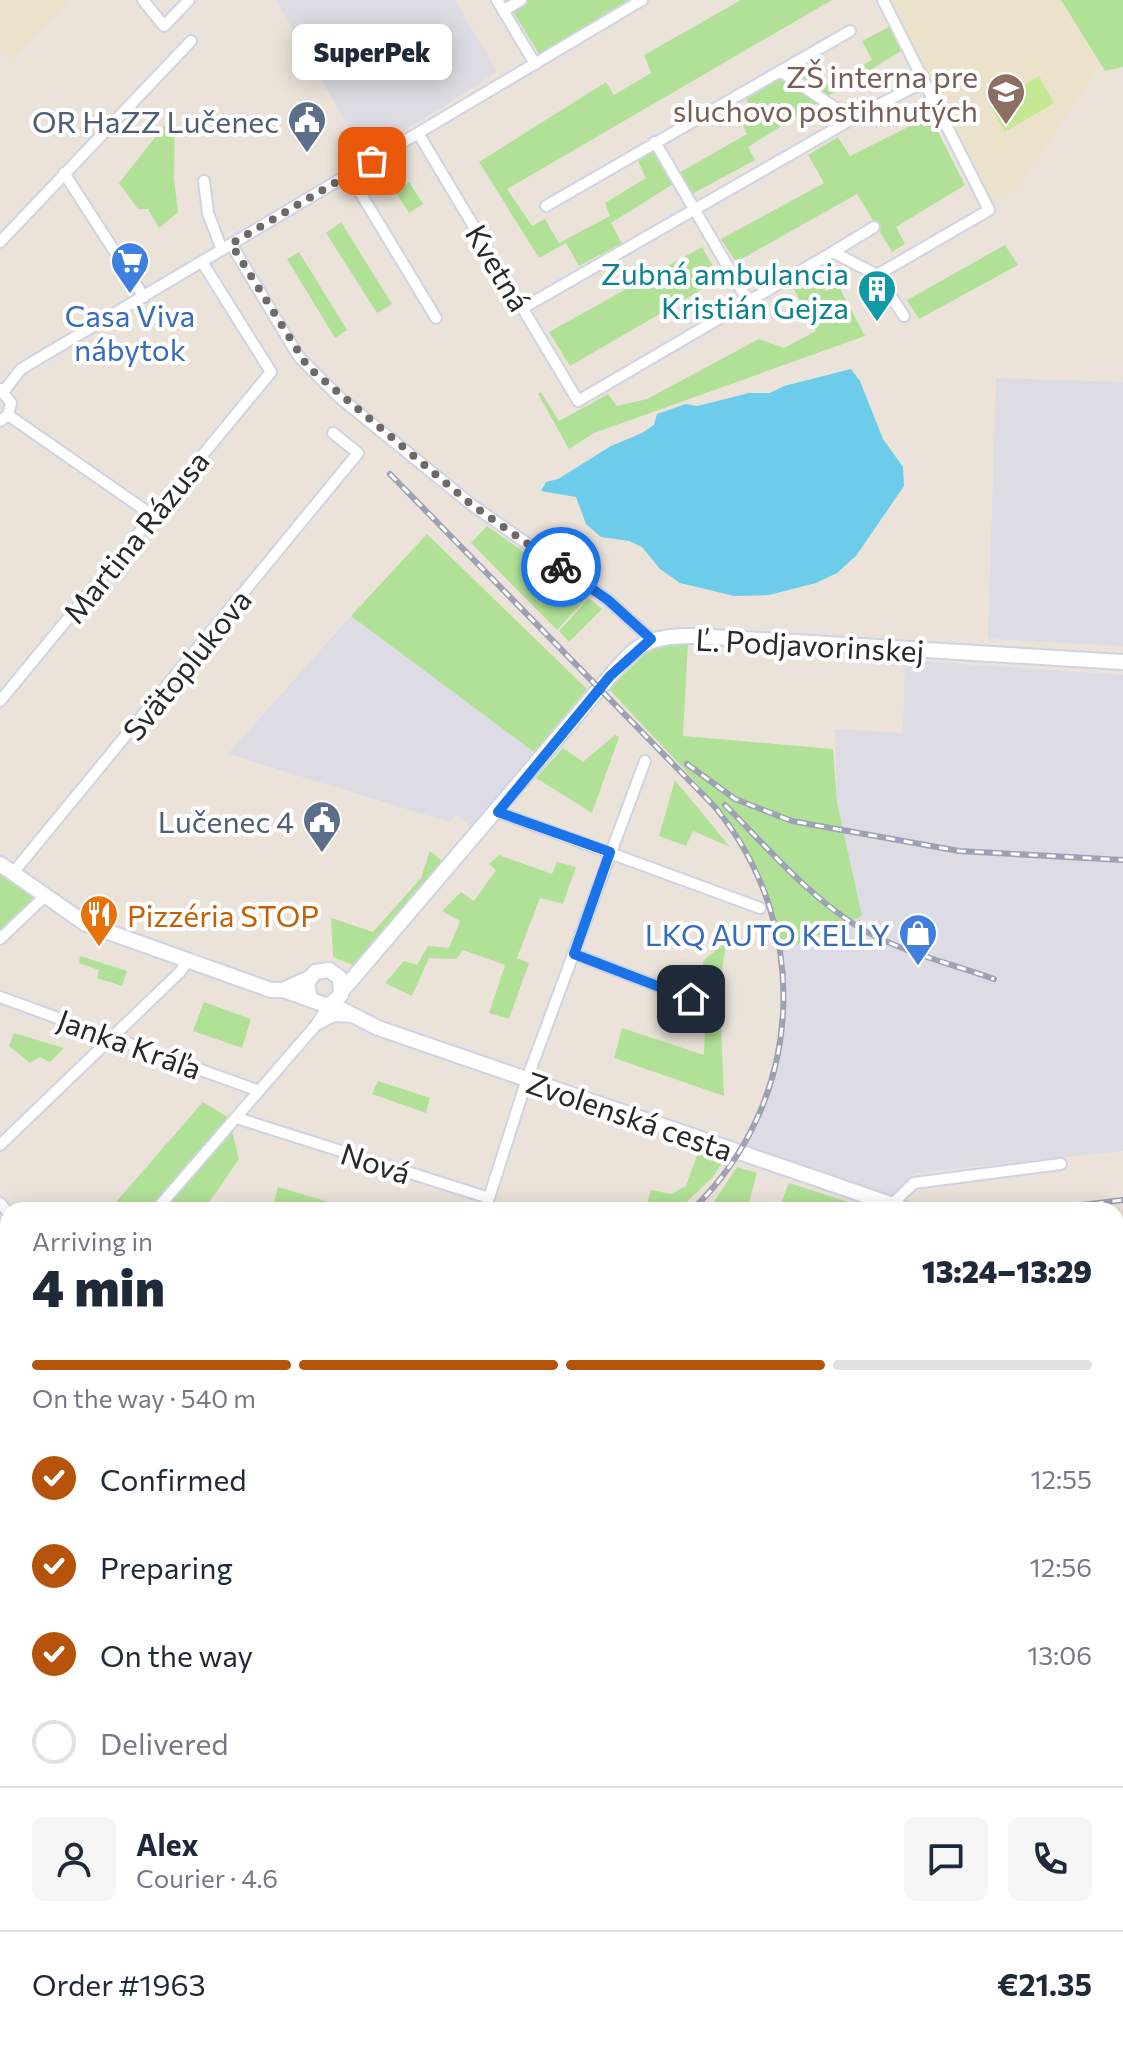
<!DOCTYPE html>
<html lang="en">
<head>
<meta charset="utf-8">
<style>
	:root { --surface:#fff; --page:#f6f6f7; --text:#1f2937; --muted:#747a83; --line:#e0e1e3; --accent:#b45309 }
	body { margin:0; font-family:Commissioner,sans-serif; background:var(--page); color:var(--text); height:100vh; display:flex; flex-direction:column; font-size:30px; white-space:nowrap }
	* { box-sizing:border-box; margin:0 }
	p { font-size:26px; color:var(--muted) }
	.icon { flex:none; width:44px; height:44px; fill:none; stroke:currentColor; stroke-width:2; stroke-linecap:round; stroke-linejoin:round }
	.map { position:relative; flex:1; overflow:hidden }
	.side { position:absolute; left:0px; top:1202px; width:1124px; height:850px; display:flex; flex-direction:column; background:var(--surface); border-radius:24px 24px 0 0; box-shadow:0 4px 20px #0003 }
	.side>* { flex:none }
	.pin { position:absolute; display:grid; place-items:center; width:68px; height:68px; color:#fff; margin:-34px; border-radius:16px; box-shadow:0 4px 12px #0006 }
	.courier { position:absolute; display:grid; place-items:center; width:80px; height:80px; margin:-40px; border:6px solid #1a73e8; border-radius:50%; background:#fff; color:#222; box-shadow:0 2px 10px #0007 }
	.bubble { position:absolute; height:56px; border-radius:12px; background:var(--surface); box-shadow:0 4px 20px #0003; font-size:26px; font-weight:800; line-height:56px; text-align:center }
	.headline em { font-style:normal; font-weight:800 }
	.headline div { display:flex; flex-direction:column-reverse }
	.headline { display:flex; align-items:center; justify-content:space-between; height:136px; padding:0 32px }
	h1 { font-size:52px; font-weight:800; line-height:60px }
	.bar { display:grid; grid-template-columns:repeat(4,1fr); gap:12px 8px; align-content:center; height:96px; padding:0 32px }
	.bar i { height:10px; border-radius:6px; background:var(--line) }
	.bar .selected { background:var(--accent) }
	.bar p { grid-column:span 4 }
	.line { display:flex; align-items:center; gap:20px; padding:0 32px; border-top:2px solid var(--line) }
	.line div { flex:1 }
	.round { display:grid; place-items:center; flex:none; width:84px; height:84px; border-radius:12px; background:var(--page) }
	ol { padding:0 32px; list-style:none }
	li { display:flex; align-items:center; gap:24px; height:88px }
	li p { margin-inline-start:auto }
	li .icon { padding:8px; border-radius:50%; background:var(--accent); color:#fff; stroke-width:4 }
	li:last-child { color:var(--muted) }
	li i { width:44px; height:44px; border:4px solid var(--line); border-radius:50% }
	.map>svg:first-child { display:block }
	.industrial { fill:#dddbe3 }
	.education { fill:#ece1ca }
	.green { fill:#b1e197 }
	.pitch { fill:#c5e893 }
	.water { fill:#6ecceb }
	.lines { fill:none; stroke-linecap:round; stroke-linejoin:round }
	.stream { stroke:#6ecceb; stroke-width:3 }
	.street-casing { stroke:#d0d3e1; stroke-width:14 }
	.secondary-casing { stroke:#d0d3e1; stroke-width:18 }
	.street { stroke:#fff; stroke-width:10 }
	.secondary { stroke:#fff; stroke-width:14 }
	.rail-casing { stroke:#9da1b3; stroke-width:6 }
	.rail { stroke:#fff; stroke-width:3; stroke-dasharray:9; stroke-linecap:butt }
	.done { stroke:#6c6966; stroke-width:8; stroke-dasharray:0 14.4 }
	.route { stroke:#1a73e8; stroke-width:10 }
	.labels { text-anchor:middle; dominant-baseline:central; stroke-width:8; stroke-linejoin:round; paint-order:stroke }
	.education-label { font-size:30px; fill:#785e54; stroke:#fff; text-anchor:end }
	.service-label { font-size:30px; fill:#4e5e75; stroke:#fff; text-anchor:end }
	.street-label { font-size:30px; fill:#282828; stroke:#fff }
	.culture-label { font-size:30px; fill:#0d838f; stroke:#fff; text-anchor:end }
	.shop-label { font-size:30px; fill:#366cbe; stroke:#fff }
	.food-label { font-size:30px; fill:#c56008; stroke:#fff; text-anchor:start }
</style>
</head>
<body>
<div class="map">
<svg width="1123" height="2051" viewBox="0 0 1123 2051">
	<rect width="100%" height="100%" fill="#ebe3da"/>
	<path class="industrial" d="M276,0H455L497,72L365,156Z
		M996,378L1123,382V646L988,639Z
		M351,616L534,752L470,826L457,815L449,822L228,754Z
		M905,660L1123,675V1151L916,1173L887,1200L739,1149L761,1101L776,1053L782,1014L778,953L862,916L837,802L835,729L903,733Z
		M1116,1305L1123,1307V1647L1116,1644Z
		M0,1498L8,1504V2044H39L40,2051H0Z"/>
	<path class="education" d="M0,0H70L11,60L0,51Z
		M891,0H1061L1100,66L1018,187L991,201Z"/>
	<path class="green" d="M506,0H628L539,54Z
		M741,0H832L507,189L532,226L545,219L559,243L610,216L605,203L646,178L638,161L655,150L673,184L611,223L622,243L579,266L566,243L539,258L479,162L606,82L614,95L651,73L644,55Z
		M1061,0H1123V67L1105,71Z
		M889,27L901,51L825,98L787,72L811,60L828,85L872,60L862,41Z
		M782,78L819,102L748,147L755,160L692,194L679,173L747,134L740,120L753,111L746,99Z
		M175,112L174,179L178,212L159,228L148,209H138L119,183Z
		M930,116L965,185L896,227L905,244L892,252L857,194L736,262L721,239L824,183L808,155L838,137L850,156Z
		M409,182L423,204L409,213L395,191Z
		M341,222L392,304L377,313L326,233Z
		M1005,245L1018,265L919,319L907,300Z
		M702,247L720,279L570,366L549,332Z
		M299,252L347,330L335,338L287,259Z
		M815,273L826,291L838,285L865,336L594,433L569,449L538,394L541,392L559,421L608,394L617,406L647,399L759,339L784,348L816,331L792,286Z
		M487,526L588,597L557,630L471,543Z
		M427,534L587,689L534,752L351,616Z
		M589,598L602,609L569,642L559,631Z
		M688,642L683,736L833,749L837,802L862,916L778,953C758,827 689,778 609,689L654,645Z
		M615,735L619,737L592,813L536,778L563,748L583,762Z
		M675,780L730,847L693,831L686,846L659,836Z
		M430,851L446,864L355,966L333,957L331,918L373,932L421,878Z
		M499,855L552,874L557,862L576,867L563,904L540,898L517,958L529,963L509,1019L489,1013L505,965L463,950L456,959L429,958L412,996L385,983L404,961L417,965L428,946L449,948L460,921L442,911L461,892L474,901L496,870L489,864Z
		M0,872L42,902L0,939Z
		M727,942L719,983L724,1096L614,1058L622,1028L704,1055L706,994L694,990L704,960Z
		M80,956L127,971L122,986L97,978L99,970L79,963Z
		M204,1002L251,1019L242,1048L193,1031Z
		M14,1033L64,1048L50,1062L40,1057L30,1063L9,1046Z
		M378,1081L430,1098L426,1113L372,1094Z
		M203,1102L229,1118L239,1159L204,1210H109Z
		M700,1147L726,1156L713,1177L678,1210H645L651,1190L671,1194L686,1186Z
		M737,1167L757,1173L747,1210H716L715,1200Z
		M789,1183L873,1210H778Z
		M278,1187L356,1210H272Z"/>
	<path class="pitch" d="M1039,76L1054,103L1005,132L990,105Z"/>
	<path class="water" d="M851,369L860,381L883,439L903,467L904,486L856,556L837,573L816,583L769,595L734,596L680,583L660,569L642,547L629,541L601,537L594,531L586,524L576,497L541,491L546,482L558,479L611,446L642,433L654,425L657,414L686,404L697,406L749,393H770L784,386Z"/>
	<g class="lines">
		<path class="stream" d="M1116,1918L1123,1917
			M342,2051L348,2044"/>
		<defs>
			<path id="street" d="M143,0L164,26L189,0
				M497,0L535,64
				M503,11L521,0
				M780,71L852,119
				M418,133L578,401L833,252L877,275L904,316
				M655,142L748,301
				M64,173L144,297
				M349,174L436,318
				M204,181L208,213L222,250
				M546,206L850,31
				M0,242L191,41
				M231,244L299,357L339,397L472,505L608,600L651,639
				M833,252L874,227
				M877,275L989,210L883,0
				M523,308L852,119L923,82
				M4,391L21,369L642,0
				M8,415L152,515
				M0,421L8,415L11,403L0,389
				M0,701L271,372L202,262
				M498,812L760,908
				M12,874L358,453L333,433
				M0,939L44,897
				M574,954L691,999
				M0,997L259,1091
				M318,1024L334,1016L352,1017
				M237,1118L489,1198L527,1079L645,761
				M0,1145L180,972L187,962
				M0,1203L8,1212
				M891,1205L914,1183L1061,1164
				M156,1210L316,1025L328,1006
				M0,1237L8,1246
				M0,1322L8,1319"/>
			<path id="secondary" d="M0,864L86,924L271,990H283L309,978
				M283,990L328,1006L341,995L340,978L329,970L315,972L307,983L310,999
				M342,991L600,688C634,649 640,635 695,636L1123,662
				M331,1004L378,1028L908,1210
				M1116,1283L1123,1286"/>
		</defs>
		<use href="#street" class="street-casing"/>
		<use href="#secondary" class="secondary-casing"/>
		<use href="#street" class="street"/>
		<use href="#secondary" class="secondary"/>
		<defs>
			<path id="rail" d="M390,474L715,807C814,927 805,1102 692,1210
				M687,764L735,799L792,821L959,851L1123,860
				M725,805C769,849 812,901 867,932C906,953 952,964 994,979
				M1041,1210L1123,1200
				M0,1433L8,1431
				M0,1488L2,1487"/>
		</defs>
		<use href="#rail" class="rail-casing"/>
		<use href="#rail" class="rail"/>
	</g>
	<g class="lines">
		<path class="done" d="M372,161L231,244L308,367L472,505L561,567"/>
		<path class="route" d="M561,567L608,600L651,639L610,676L498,812L610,852L574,954L691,999"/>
	</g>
	<defs>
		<symbol id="school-pin" viewBox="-11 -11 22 30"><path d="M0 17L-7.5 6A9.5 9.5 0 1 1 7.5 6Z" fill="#8d6e63" stroke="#fff"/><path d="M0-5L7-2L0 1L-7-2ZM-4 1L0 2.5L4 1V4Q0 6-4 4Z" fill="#fff"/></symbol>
		<symbol id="civic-pin" viewBox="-11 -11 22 30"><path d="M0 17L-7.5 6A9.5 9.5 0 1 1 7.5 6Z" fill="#5c6f8a" stroke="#fff"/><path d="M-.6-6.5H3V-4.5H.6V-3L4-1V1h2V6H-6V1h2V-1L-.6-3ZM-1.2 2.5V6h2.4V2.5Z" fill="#fff"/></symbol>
		<symbol id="supermarket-pin" viewBox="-11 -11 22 30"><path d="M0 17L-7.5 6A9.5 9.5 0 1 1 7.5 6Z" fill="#3f7fe0" stroke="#fff"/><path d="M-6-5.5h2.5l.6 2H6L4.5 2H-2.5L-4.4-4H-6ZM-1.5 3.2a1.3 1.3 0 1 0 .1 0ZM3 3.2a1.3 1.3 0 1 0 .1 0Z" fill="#fff"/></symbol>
		<symbol id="building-pin" viewBox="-11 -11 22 30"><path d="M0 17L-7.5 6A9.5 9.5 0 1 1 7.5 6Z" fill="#0f9aa8" stroke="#fff"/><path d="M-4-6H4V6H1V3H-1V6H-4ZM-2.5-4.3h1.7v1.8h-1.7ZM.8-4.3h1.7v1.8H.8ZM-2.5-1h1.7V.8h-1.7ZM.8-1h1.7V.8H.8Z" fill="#fff"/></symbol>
		<symbol id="restaurant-pin" viewBox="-11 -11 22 30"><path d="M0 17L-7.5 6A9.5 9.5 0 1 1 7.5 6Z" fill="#e8710a" stroke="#fff"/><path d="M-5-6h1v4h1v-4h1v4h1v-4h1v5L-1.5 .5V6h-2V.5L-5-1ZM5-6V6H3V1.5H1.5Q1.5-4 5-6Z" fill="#fff"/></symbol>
		<symbol id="shop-pin" viewBox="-11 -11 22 30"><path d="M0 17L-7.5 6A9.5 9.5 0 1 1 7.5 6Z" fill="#3f7fe0" stroke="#fff"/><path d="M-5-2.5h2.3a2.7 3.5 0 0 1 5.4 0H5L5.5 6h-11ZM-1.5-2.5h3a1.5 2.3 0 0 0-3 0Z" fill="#fff"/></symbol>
	</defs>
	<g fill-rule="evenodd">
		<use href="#school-pin" x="984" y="70" width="44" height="60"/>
		<use href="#civic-pin" x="285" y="98" width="44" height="60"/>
		<use href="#supermarket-pin" x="108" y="239" width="44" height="60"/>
		<use href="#building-pin" x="855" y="267" width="44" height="60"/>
		<use href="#civic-pin" x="300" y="798" width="44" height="60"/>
		<use href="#restaurant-pin" x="77" y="892" width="44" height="60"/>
		<use href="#shop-pin" x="896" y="911" width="44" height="60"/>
	</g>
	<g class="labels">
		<g class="education-label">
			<text x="978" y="75">ZŠ interna pre<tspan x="978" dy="34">sluchovo postihnutých</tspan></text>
		</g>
		<g class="service-label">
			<text x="279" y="120">OR HaZZ Lučenec</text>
			<text x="294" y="820">Lučenec 4</text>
		</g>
		<g class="street-label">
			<text transform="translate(499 267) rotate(59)">Kvetná</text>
			<text transform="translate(135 536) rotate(-51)">Martina Rázusa</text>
			<text transform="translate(810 644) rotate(3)">Ľ. Podjavorinskej</text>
			<text transform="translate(186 664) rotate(-51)">Svätoplukova</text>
			<text transform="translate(130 1043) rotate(20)">Janka Kráľa</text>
			<text transform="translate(630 1115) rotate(19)">Zvolenská cesta</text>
			<text transform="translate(376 1162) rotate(18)">Nová</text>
		</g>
		<g class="culture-label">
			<text x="849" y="272">Zubná ambulancia<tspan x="849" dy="34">Kristián Gejza</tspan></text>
		</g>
		<g class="shop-label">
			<text x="130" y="314">Casa Viva<tspan x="130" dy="34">nábytok</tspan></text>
			<text x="890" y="933" text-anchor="end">LKQ AUTO KELLY</text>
		</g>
		<g class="food-label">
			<text x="127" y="914">Pizzéria STOP</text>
		</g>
	</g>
</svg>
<div class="pin" style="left:372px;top:161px;background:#ea580c"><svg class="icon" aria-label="bag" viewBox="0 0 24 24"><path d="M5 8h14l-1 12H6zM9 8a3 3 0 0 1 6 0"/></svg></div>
<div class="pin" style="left:691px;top:999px;background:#1f2937"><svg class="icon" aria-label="home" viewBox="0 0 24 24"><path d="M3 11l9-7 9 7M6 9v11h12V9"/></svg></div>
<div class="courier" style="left:561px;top:567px"><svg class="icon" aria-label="bike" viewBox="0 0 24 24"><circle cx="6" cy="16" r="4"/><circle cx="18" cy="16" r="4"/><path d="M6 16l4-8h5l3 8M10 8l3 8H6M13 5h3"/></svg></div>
<div class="bubble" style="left:292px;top:24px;width:160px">SuperPek</div>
<section class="side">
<div class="headline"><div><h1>4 min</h1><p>Arriving in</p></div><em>13:24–13:29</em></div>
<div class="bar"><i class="selected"></i><i class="selected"></i><i class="selected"></i><i></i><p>On the way · 540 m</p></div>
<ol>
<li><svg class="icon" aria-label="check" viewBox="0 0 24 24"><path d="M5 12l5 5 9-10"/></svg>Confirmed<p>12:55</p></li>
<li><svg class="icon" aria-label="check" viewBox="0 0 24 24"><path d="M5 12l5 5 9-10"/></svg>Preparing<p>12:56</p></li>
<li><svg class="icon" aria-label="check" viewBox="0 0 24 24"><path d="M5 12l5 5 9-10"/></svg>On the way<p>13:06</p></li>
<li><i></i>Delivered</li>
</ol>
<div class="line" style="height:144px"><a class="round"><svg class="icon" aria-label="person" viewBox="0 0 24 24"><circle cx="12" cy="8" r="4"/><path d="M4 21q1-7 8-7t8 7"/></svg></a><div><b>Alex</b><p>Courier · 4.6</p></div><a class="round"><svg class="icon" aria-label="chat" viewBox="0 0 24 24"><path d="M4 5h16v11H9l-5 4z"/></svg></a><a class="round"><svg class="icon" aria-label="phone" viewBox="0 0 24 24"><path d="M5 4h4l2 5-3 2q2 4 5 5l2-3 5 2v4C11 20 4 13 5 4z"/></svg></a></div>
<div class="line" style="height:104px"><div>Order #1963</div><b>€21.35</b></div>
</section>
</div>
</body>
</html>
